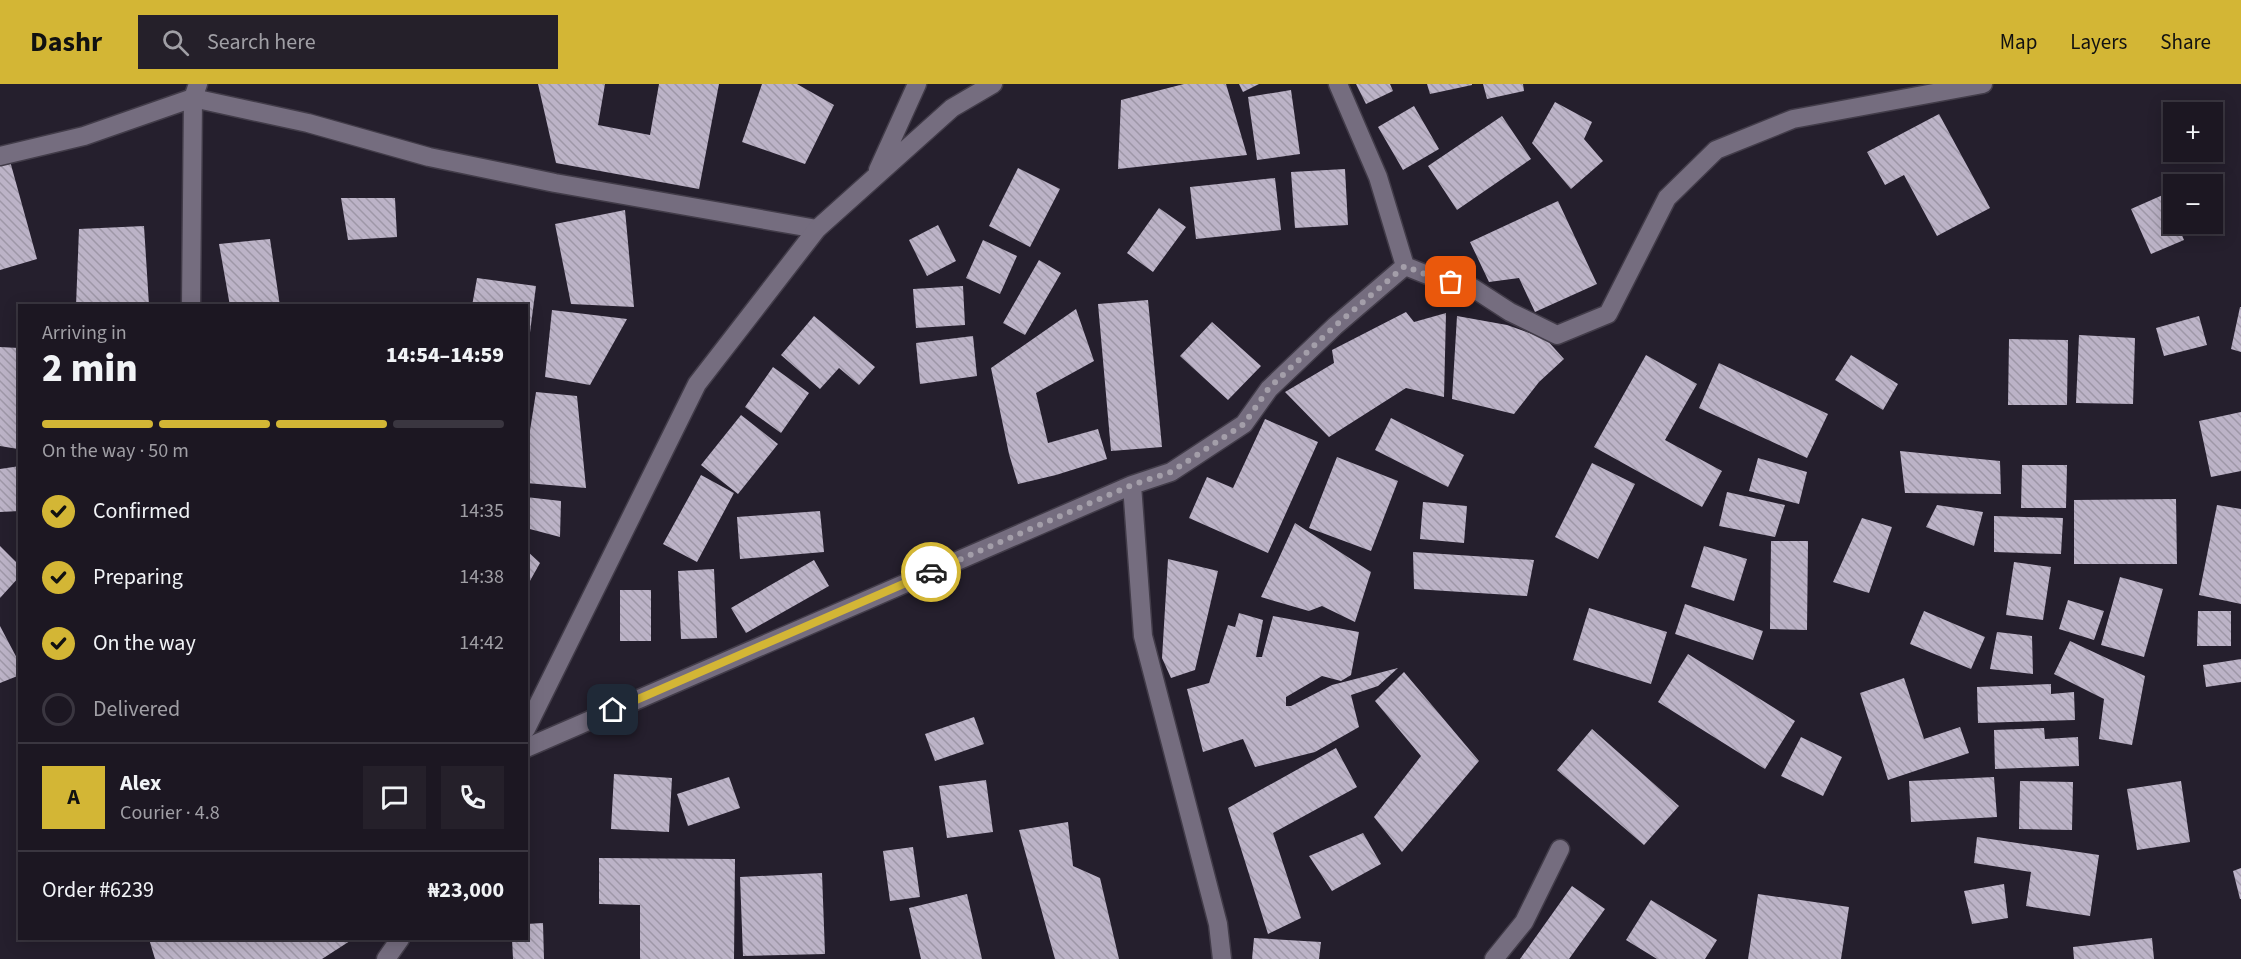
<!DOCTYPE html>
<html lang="en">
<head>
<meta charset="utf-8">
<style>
	:root { --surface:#1c1722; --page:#25202a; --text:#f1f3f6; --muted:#a09fa5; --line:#3a3640; --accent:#d3b635 }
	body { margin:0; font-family:"Source Sans 3",sans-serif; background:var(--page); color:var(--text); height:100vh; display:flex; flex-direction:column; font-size:22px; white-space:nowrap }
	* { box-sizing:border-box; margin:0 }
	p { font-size:20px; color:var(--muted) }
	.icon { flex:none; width:33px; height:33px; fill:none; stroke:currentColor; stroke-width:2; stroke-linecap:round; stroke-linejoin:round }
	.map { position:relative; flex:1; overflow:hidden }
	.panel { position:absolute; left:18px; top:220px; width:510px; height:636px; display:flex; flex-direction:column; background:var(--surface); border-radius:0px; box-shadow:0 3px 15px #0003,0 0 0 2px var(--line) }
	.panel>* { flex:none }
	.fabs { position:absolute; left:2163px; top:18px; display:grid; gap:12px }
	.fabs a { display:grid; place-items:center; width:60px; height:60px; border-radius:0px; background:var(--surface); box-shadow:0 3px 15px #0003,0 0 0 2px var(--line); font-size:30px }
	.pin { position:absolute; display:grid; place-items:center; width:51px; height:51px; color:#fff; margin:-26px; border-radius:12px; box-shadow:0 3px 9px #0006 }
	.courier { position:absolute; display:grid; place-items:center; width:60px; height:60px; margin:-30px; border:4px solid #d3b635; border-radius:50%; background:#fff; color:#222; box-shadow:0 2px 8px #0007 }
	.summary em { font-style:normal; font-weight:800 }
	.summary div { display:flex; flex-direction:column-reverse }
	.summary { display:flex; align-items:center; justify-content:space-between; height:102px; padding:0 24px }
	h1 { font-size:39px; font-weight:800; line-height:45px }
	.bar { display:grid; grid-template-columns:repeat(4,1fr); gap:9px 6px; align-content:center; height:72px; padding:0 24px }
	.bar i { height:8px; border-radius:4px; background:var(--line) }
	.bar .selected { background:var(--accent) }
	.bar p { grid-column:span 4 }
	.line { display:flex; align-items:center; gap:15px; padding:0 24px; border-top:2px solid var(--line) }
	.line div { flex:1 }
	.round { display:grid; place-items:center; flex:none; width:63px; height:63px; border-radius:0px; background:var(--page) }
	ol { padding:0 24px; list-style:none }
	li { display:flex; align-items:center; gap:18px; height:66px }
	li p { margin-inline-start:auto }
	li .icon { padding:6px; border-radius:50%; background:var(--accent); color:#111; stroke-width:4 }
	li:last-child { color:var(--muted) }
	li i { width:33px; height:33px; border:3px solid var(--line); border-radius:50% }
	header { display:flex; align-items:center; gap:36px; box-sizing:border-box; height:84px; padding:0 30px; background:var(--accent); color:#111 }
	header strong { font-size:28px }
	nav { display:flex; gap:33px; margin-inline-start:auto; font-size:21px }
	.search { width:420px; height:54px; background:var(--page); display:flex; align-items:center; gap:15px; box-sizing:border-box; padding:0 21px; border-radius:0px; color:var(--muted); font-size:22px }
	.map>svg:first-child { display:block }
	.building { fill:url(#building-back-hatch) }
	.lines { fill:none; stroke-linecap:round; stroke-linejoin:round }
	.street-casing { stroke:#423c49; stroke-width:21 }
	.secondary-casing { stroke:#423c49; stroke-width:21 }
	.street { stroke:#756d7f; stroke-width:18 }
	.secondary { stroke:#756d7f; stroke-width:18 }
	.done { stroke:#a39ea9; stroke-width:6; stroke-dasharray:0 10.8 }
	.route { stroke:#d3b635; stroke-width:8 }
</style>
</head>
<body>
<header>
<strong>Dashr</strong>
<div class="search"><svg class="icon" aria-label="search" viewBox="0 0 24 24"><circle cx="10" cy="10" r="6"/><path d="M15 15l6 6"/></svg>Search here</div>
<nav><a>Map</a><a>Layers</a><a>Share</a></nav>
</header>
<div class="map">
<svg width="2241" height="875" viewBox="0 0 2241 875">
	<defs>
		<pattern id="building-back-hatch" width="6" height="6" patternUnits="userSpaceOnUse" patternTransform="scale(1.5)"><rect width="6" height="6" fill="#bcb3c7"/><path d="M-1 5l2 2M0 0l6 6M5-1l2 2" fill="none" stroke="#9e97a7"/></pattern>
	</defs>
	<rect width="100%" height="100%" fill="#251f2d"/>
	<path class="building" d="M538,0H605L598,41L650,51L659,0H719L699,105L556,79Z
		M762,0H797L834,21L805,80L742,58Z
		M1184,0H1226L1247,71L1118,85L1121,16Z
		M1239,0H1259L1243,8Z
		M1356,0H1390L1393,7L1366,20Z
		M1427,0H1472V1L1430,10Z
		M1483,0H1523L1524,7L1487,15Z
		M1291,6L1300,70L1257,76L1248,13Z
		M1555,18L1592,38L1584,55L1603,77L1571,105L1532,59Z
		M1414,22L1439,65L1403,86L1378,43Z
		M1939,30L1990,124L1937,152L1904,91L1885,101L1867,68Z
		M1502,32L1531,75L1457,126L1428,82Z
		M10,77L37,175L0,186V79Z
		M1018,84L1060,105L1030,163L989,142Z
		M1345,85L1348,141L1295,144L1291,88Z
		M1275,94L1281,146L1196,155L1190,103Z
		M2165,110L2174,131V140H2177L2184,156L2151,170L2131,125Z
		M341,114H395L397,153L348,156Z
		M1558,117L1597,200L1535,228L1519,194L1489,198L1470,158Z
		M1159,124L1186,143L1153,188L1127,169Z
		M625,126L634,223L571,220L555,140Z
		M938,141L956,177L927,192L909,156Z
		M144,142L149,221L76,222L79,145Z
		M270,155L280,222H230L219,160Z
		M983,156L1017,172L1000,210L966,194Z
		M1039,176L1061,189L1025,251L1003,239Z
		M477,194L536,202L528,264L526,222H472Z
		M963,202L965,241L916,244L913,205Z
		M1148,216L1162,363L1111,367L1098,220Z
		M2240,223H2241V268L2231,265Z
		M1076,225L1094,277L1036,309L1048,359L1098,345L1107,375L1056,391L1018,400L1009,370L991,284Z
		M552,226L627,235L590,301L545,293Z
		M1406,228L1414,238L1446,229L1444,313L1406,304L1329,353L1285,308L1334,279L1332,266Z
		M814,232L875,283L859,301L839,284L820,305L781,271Z
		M1457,232L1507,241L1546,255L1564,275L1539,298L1514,330L1452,315Z
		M2199,232L2207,261L2164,272L2156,244Z
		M1212,238L1261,282L1228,316L1180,272Z
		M2079,251L2135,254L2133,320L2076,319Z
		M973,252L977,292L920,300L916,259Z
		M2009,255L2068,256L2067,321H2008Z
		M0,263L19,264L18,365L0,362Z
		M1646,271L1697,300L1665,356L1722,387L1702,423L1594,363Z
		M1851,271L1898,300L1883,326L1835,296Z
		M1719,279L1828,330L1807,374L1699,324Z
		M773,283L809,309L781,349L745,323Z
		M536,308L577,312L586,404L526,399V372Z
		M2241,328V387L2211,393L2199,337Z
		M741,331L778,360L738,410L701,381Z
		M1391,334L1464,371L1448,403L1375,366Z
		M1265,335L1318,358L1268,469L1189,434L1207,393L1233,404Z
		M1900,367L2000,377L2001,410L1905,409Z
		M1337,373L1398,397L1371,467L1309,444Z
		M1758,374L1807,388L1799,420L1749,407Z
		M1592,379L1635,400L1598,475L1555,453Z
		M2022,381H2067L2066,424H2021Z
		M20,382V427L0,428V385Z
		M701,391L734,409L697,478L663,460Z
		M1727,408L1785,421L1775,453L1719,442Z
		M526,413L561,417L560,453L526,444Z
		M2176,415L2177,480H2074V416Z
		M1423,418L1467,422L1464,459L1420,455Z
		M1937,421L1983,428L1974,462L1926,443Z
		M2217,421L2241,425V520L2199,511Z
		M820,427L824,468L740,475L737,433Z
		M1994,432L2063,434L2061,470L1994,468Z
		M1862,434L1892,443L1869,509L1833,498Z
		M1295,439L1371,488L1355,538L1322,522L1309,527L1261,513Z
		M1771,457H1808L1807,546L1770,545Z
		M0,462L20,482V492L0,514Z
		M1704,462L1747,475L1734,517L1691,503Z
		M526,466L540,479L526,504Z
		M1413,468L1534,476L1527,512L1414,505Z
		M1168,475L1218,487L1195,586L1171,594L1162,574Z
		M814,476L829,502L746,549L731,524Z
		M2014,478L2051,483L2043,536L2006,531Z
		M714,485L717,554L681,555L678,487Z
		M2120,493L2163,505L2144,573L2101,561Z
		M620,506H651V557H620Z
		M2068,516L2104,527L2094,556L2059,545Z
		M1685,520L1763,547L1753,576L1675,550Z
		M1589,524L1667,548L1651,600L1573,576Z
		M1924,527L1985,553L1971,585L1910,560Z
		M2198,527H2231V562H2197Z
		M1239,529L1263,536L1256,573H1262L1273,532L1359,548L1351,591L1341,597L1322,592L1286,613V622H1291L1332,601L1398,584L1378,602L1351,611L1359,643L1315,668L1255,683L1243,655L1203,668L1187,605L1209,599L1228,541L1235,543Z
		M0,542L20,580V591L0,599Z
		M1997,548L2032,552L2033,590L1990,585Z
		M2070,557L2145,592L2132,661L2099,655L2104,615L2054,590Z
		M1688,570L1795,637L1765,685L1658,618Z
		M2241,575V598L2206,603L2203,581Z
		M1404,588L1479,677L1402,768L1374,733L1421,672L1375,617Z
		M1904,594L1924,655L1960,643L1969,669L1888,696L1860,609Z
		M2051,600V610L2074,608L2075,636L1978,639L1977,603Z
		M974,633L984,660L935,677L925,650Z
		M2044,644L2045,655L2078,653L2079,682L1995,685L1994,646Z
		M1592,645L1679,722L1644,761L1557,686Z
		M1801,653L1842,673L1823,712L1781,692Z
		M1336,664L1357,703L1273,749L1301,834L1268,850L1228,724Z
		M614,690L672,694L669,748L611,745Z
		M729,693L740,724L688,742L677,710Z
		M1994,693L1997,733L1911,738L1909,697Z
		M986,696L993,748L947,754L939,702Z
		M2020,697L2073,698L2072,746L2019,745Z
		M2181,697L2190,758L2137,766L2127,705Z
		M1068,738L1073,782L1100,794L1119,875H1055L1019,746Z
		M1363,749L1381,780L1332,807L1309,772Z
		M1977,753L2099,771L2090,832L2026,822L2031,788L1974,779Z
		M913,763L920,813L890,817L883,767Z
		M599,774L735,775L734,875H640V821L599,820Z
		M2241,784V815H2240L2233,787Z
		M822,789L825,870L743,872L740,793Z
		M2004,800L2008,834L1972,840L1964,807Z
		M1572,802L1605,825L1569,875H1520Z
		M967,810L982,875H921L909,824Z
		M1758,810L1849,823L1841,875H1748Z
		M1651,816L1717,856L1705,875H1657L1626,856Z
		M543,839L544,875H513L512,855H526V840Z
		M1254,854L1321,858L1319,875H1252Z
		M2152,854L2154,875H2074L2073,863Z
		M149,855H353L322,875H155Z"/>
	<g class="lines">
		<defs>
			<path id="street" d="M1338,0L1378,93L1405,182L1430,192L1473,204L1510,228L1557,251L1608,230L1667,114L1716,66L1793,35L1983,0
				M0,72L84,52L193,14L308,39L429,73L555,99L817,145
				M191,222L193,14L198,0
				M526,664L1132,401
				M1222,875L1218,840L1143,552L1132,401L1171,388L1244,340L1269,305L1335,242L1405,182
				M1494,875L1524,838L1560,765"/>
			<path id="secondary" d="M878,86L917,0
				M526,645L697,300L817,145L952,24L993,0
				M386,875L400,855"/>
		</defs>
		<use href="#street" class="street-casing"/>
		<use href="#secondary" class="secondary-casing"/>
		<use href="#street" class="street"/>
		<use href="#secondary" class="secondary"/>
	</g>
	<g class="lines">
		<path class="done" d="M931,488L1132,401L1171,388L1244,340L1269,304L1335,242L1405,182L1430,192L1451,198"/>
		<path class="route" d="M613,626L931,488"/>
	</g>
</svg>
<div class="fabs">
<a>+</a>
<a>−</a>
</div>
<div class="pin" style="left:1451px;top:198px;background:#ea580c"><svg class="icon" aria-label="bag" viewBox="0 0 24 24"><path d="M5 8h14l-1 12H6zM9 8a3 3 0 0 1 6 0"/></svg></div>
<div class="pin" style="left:613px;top:626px;background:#1f2937"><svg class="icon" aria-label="home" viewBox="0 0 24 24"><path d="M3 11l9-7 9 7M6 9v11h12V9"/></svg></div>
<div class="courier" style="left:931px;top:488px"><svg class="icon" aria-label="car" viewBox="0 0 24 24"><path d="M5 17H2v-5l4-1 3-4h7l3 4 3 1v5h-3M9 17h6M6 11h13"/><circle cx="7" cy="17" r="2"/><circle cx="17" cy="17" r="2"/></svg></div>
<section class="panel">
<div class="summary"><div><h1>2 min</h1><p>Arriving in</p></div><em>14:54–14:59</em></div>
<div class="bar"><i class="selected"></i><i class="selected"></i><i class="selected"></i><i></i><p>On the way · 50 m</p></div>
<ol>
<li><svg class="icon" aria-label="check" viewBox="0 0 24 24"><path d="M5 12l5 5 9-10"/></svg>Confirmed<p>14:35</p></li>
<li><svg class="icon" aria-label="check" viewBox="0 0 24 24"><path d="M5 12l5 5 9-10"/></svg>Preparing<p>14:38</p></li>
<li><svg class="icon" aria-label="check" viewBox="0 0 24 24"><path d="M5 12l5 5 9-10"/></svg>On the way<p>14:42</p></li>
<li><i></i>Delivered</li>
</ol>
<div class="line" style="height:108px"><b class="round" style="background:var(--accent);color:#111">A</b><div><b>Alex</b><p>Courier · 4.8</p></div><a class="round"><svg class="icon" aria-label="chat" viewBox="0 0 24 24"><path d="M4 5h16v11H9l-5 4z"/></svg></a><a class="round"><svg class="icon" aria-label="phone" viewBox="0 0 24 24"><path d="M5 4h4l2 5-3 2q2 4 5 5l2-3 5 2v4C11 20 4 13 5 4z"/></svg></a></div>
<div class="line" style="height:78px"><div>Order #6239</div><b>₦23,000</b></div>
</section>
</div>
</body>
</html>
